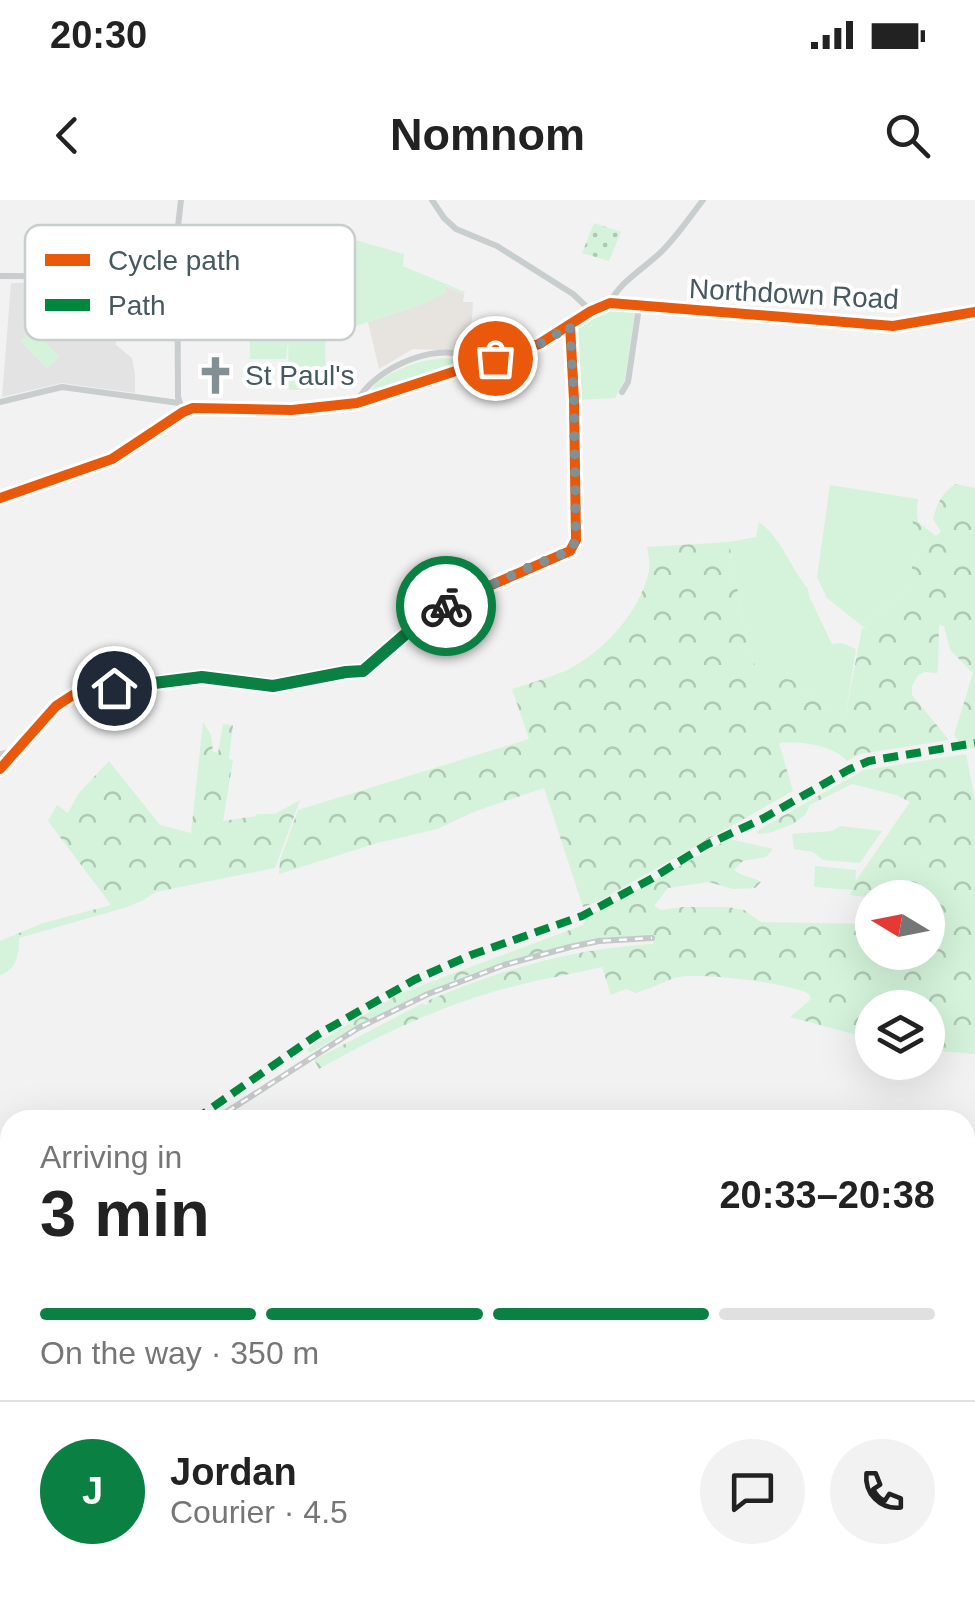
<!DOCTYPE html>
<html lang="en">
<head>
<meta charset="utf-8">
<style>
	:root { --surface:#fff; --page:#f2f2f2; --text:#222; --muted:#767676; --line:#e0e0e0; --accent:#0b8043 }
	body { margin:0; font-family:Helvetica,sans-serif; background:var(--page); color:var(--text); height:100vh; display:flex; flex-direction:column; font-size:38px; white-space:nowrap }
	* { box-sizing:border-box; margin:0 }
	p { font-size:32px; color:var(--muted) }
	.icon { flex:none; width:55px; height:55px; fill:none; stroke:currentColor; stroke-width:2; stroke-linecap:round; stroke-linejoin:round }
	.map { position:relative; flex:1; overflow:hidden }
	.sheet { position:absolute; left:0px; top:910px; width:975px; height:492px; display:flex; flex-direction:column; background:var(--surface); border-radius:30px 30px 0 0; box-shadow:0 10px 40px #0002 }
	.sheet>* { flex:none }
	.needle { width:65px; rotate:280deg }
	.fabs { position:absolute; left:855px; top:680px; display:grid; gap:20px }
	.fabs a { display:grid; place-items:center; width:90px; height:90px; border-radius:50%; background:var(--surface); box-shadow:0 10px 40px #0002; font-size:50px }
	.pin { position:absolute; display:grid; place-items:center; width:85px; height:85px; color:#fff; margin:-42px; border:5px solid #fff; border-radius:50%; box-shadow:0 2px 10px #0007 }
	.courier { position:absolute; display:grid; place-items:center; width:100px; height:100px; margin:-50px; border:8px solid #0b8043; border-radius:50%; background:#fff; color:#222; box-shadow:0 2px 12px #0007 }
	.head em { font-style:normal; font-weight:700 }
	.head div { display:flex; flex-direction:column-reverse }
	.head { display:flex; align-items:center; justify-content:space-between; height:170px; padding:0 40px }
	h1 { font-size:65px; font-weight:700; line-height:75px }
	.bar { display:grid; grid-template-columns:repeat(4,1fr); gap:15px 10px; align-content:center; height:120px; padding:0 40px }
	.bar i { height:12px; border-radius:8px; background:var(--line) }
	.bar .on { background:var(--accent) }
	.bar p { grid-column:span 4 }
	.line { display:flex; align-items:center; gap:25px; padding:0 40px; border-top:2px solid var(--line) }
	.line div { flex:1 }
	.round { display:grid; place-items:center; flex:none; width:105px; height:105px; border-radius:52px; background:var(--page) }
	.status { display:flex; justify-content:space-between; align-items:center; height:70px; padding:0 50px; background:var(--surface); direction:ltr }
	.status svg { height:28px; fill:currentColor }
	header { display:flex; justify-content:space-between; align-items:center; height:130px; padding:0 40px; background:var(--surface); font-size:45px; font-weight:700 }
	.map>svg:first-child { display:block }
	.commercial { fill:#e7e4e0 }
	.education { fill:#e3e3e4 }
	.green { fill:#d4f3da }
	.forest { fill:url(#forest-crowns) }
	.garden { fill:url(#garden-dots) }
	.lines { fill:none; stroke-linecap:round; stroke-linejoin:round }
	.street { stroke:#c8cdce; stroke-width:6 }
	.secondary { stroke:#c8cdd0; stroke-width:8 }
	.rail-casing { stroke:#c4c8c9; stroke-width:6 }
	.rail { stroke:#fff; stroke-width:2.5; stroke-dasharray:8; stroke-linecap:butt }
	.quiet { stroke:#00873e; stroke-width:8; stroke-dasharray:15 8; stroke-linecap:butt }
	.cycleway-casing { stroke:#fff; stroke-width:16 }
	.cycleway { stroke:#e8590c; stroke-width:10 }
	.done { stroke:#828f93; stroke-width:10; stroke-dasharray:0 18 }
	.route { stroke:#0b8043; stroke-width:12 }
	.labels { text-anchor:middle; dominant-baseline:central; stroke-width:8; stroke-linejoin:round; paint-order:stroke }
	.street-label { font-size:28px; fill:#465960; stroke:#fff }
	.poi-label { font-size:28px; fill:#465960; stroke:#fff; text-anchor:start }
	.key { fill:#fff; stroke:#c8cdcf; stroke-width:2.5 }
	.key-label { font-size:28px; fill:#465960 }
</style>
</head>
<body>
<div class="status"><b>20:30</b><svg viewBox="0 0 49 12"><path d="M0 12V9h3v3zM5 12V6h3v6zM10 12V3h3v9zM15 12V0h3v12zM26 1h20v11H26zM47 4h2v5h-2z"/></svg></div>
<header><svg class="icon" aria-label="back" viewBox="0 0 24 24"><path d="M15 5l-7 7 7 7"/></svg>Nomnom<svg class="icon" aria-label="search" viewBox="0 0 24 24"><circle cx="10" cy="10" r="6"/><path d="M15 15l6 6"/></svg></header>
<div class="map">
<svg width="975" height="1402" viewBox="0 0 975 1402">
	<defs>
		<pattern id="forest-crowns" width="20" height="18" patternUnits="userSpaceOnUse" patternTransform="scale(2.5)"><rect width="20" height="18" fill="#d4f3da"/><path d="M2 6a3 3 0 1 1 6 0M12 15a3 3 0 1 1 6 0" fill="none" stroke="#aec8b4"/></pattern>
		<pattern id="garden-dots" width="8" height="8" patternUnits="userSpaceOnUse" patternTransform="scale(2.5)"><rect width="8" height="8" fill="#d4f3da"/><path d="M2 2h.1M6 6h.1" fill="none" stroke="#aec8b4" stroke-width="1.8" stroke-linecap="round"/></pattern>
	</defs>
	<rect width="100%" height="100%" fill="#f2f2f2"/>
	<path class="commercial" d="M445,86L464,94L463,102H473L470,151L413,149L379,169L368,122L421,105Z"/>
	<path class="education" d="M11,83H100L101,115L123,121L121,133L115,144L132,158L135,174V193L62,183L2,197Z"/>
	<path class="green" d="M317,29L404,54L403,66L465,92L464,94L446,86L445,93L421,105L325,136L326,189L289,190L288,139L286,159H250V139L254,138L253,96L201,95L202,62L243,63L244,52L235,51L231,42L244,36V32H255L256,34Z
		M616,108L635,111L625,179L615,198L577,200L574,128L599,112Z
		M33,129L59,157L47,169L20,141Z
		M442,158L459,160L465,163L366,196C381,172 416,161 442,158Z
		M830,285L918,299L917,310L912,320L927,338L912,364V388L874,415L866,429L827,398L817,377Z
		M759,322C782,339 790,367 808,389L809,396L832,444L842,443L856,449L845,519L826,509L792,480L757,475L742,415L729,342L756,337Z
		M841,626L882,631L860,663L823,660L813,652L794,649L792,634L832,631Z
		M815,666L856,670L855,690L814,687Z"/>
	<path class="forest" d="M956,284L975,288V549L961,545L954,535L973,473L950,450L944,426L939,425L938,469L937,473L925,472L918,475L912,486V495L949,540L860,554L847,561C834,545 799,541 779,543L793,591L599,701L583,707L544,588L476,611L437,629L377,643L279,674L280,660L298,610L529,539L512,489C530,483 548,478 565,471C603,453 640,412 649,371C651,363 648,355 647,347L729,342L742,415L757,474L792,480L826,509L845,518L862,428L866,429L874,415L912,388V364L927,338L915,329L912,320L917,310L918,322L936,336L941,332L933,319C936,305 943,291 956,284Z
		M203,522L211,535L213,552L218,553L223,524L233,525L229,559L233,560L223,621L256,616L257,614H275L300,600L275,668L156,692L142,701L124,708L19,738C19,753 17,770 0,775V741L43,723L111,705L48,621L57,605L68,613L78,594L109,561L160,625L191,633Z
		M966,554L975,600V854L928,850V808H872V839L790,817L811,799L809,794C789,783 695,771 674,778C661,783 649,789 636,793L626,789L611,795L602,767C572,774 541,779 511,787C444,804 379,835 319,869L314,860L423,803L425,805L428,804L427,801C499,770 575,748 653,744V736C530,740 413,791 310,853L307,849L401,793L583,725L587,717L729,639L773,649L766,657L743,661L734,670C742,677 752,676 761,682L755,688L733,689L709,682L668,688L654,706L661,710L683,707H728L744,710L761,722L872,724V752H928V698H872L850,695L855,682L910,602L896,595L852,584L810,605L805,615L793,624L769,633L757,634L758,631L765,626L864,570Z
		M10,1372V1392H226L251,1402H0V1373Z"/>
	<path class="garden" d="M594,23L621,32L609,61L582,53Z"/>
	<g class="lines">
		<path class="street" d="M181,0L177,35L178,197L183,212
			M432,0L444,18L456,29L497,46L573,94L591,111
			M0,76L179,77
			M610,103C620,81 645,68 662,51C677,36 690,17 703,0
			M622,192L628,182L639,107
			M0,202L62,187L179,203
			M357,202C372,168 448,134 478,164
			M0,554L15,551
			M0,569L56,506L73,495L202,477L273,486L346,472L363,471L416,425L452,402L570,351L576,340L574,200L570,125
			M0,1020L10,1016"/>
		<path class="secondary" d="M0,298L112,259L183,212L193,208L292,210L357,203L539,144L591,111L610,103L893,126L975,112"/>
		<defs>
			<path id="rail" d="M214,920L358,828L428,794L504,765L570,747L599,741L652,738
				M0,1041L10,1036"/>
		</defs>
		<use href="#rail" class="rail-casing"/>
		<use href="#rail" class="rail"/>
		<path class="quiet" d="M194,920L317,835L414,780L471,755L582,716L651,679L706,645L762,619L850,569L869,561L975,543"/>
		<defs>
			<path id="cycleway" d="M0,298L112,259L183,212L193,208L292,210L357,203L539,144L591,111L610,103L893,126L975,112
				M0,569L56,506L73,495L202,477L273,486L346,472L363,471L416,425L452,402L570,351L576,340L574,200L570,125"/>
		</defs>
		<use href="#cycleway" class="cycleway-casing"/>
		<use href="#cycleway" class="cycleway"/>
	</g>
	<g class="lines">
		<path class="done" d="M446,406L530,367L570,351L576,340L574,200L570,126L540,144L495,158"/>
		<path class="route" d="M114,488L202,477L273,486L346,472L363,471L416,425L446,406"/>
	</g>
	<defs>
		<symbol id="church-bare" viewBox="-9 -9 18 18"><path d="M-1.2-6h2.4v3.5h3.3v2.4h-3.3V6h-2.4V-.1h-3.3v-2.4h3.3Z" fill="#828f93" stroke="#fff" stroke-width="2.5" paint-order="stroke"/></symbol>
	</defs>
	<g fill-rule="evenodd">
		<use href="#church-bare" x="188" y="148" width="55" height="55"/>
	</g>
	<g class="labels">
		<g class="street-label">
			<text transform="translate(794 94) rotate(3)">Northdown Road</text>
		</g>
		<g class="poi-label">
			<text x="245" y="175">St Paul's</text>
		</g>
	</g>
	<rect x="25" y="25" width="330" height="115" rx="15" class="key"/>
	<rect x="45" y="54" width="45" height="12" fill="#e8590c"/>
	<rect x="45" y="99" width="45" height="12" fill="#00873e"/>
	<g class="key-label">
		<text x="108" y="70">Cycle path</text>
		<text x="108" y="115">Path</text>
	</g>
</svg>
<div class="fabs">
<a><svg class="needle" viewBox="-14 -14 28 28"><path d="M0-13l5 13h-10z" fill="#e53935"/><path d="M0 13l5-13h-10z" fill="#767676"/></svg></a>
<a><svg class="icon" aria-label="layers" viewBox="0 0 24 24"><path d="M12 4l9 5-9 5-9-5zM3 14l9 5 9-5"/></svg></a>
</div>
<div class="pin" style="left:495px;top:158px;background:#ea580c"><svg class="icon" aria-label="bag" viewBox="0 0 24 24"><path d="M5 8h14l-1 12H6zM9 8a3 3 0 0 1 6 0"/></svg></div>
<div class="pin" style="left:114px;top:488px;background:#1f2937"><svg class="icon" aria-label="home" viewBox="0 0 24 24"><path d="M3 11l9-7 9 7M6 9v11h12V9"/></svg></div>
<div class="courier" style="left:446px;top:406px"><svg class="icon" aria-label="bike" viewBox="0 0 24 24"><circle cx="6" cy="16" r="4"/><circle cx="18" cy="16" r="4"/><path d="M6 16l4-8h5l3 8M10 8l3 8H6M13 5h3"/></svg></div>
<section class="sheet">
<div class="head"><div><h1>3 min</h1><p>Arriving in</p></div><em>20:33–20:38</em></div>
<div class="bar"><i class="on"></i><i class="on"></i><i class="on"></i><i></i><p>On the way · 350 m</p></div>
<div class="line" style="height:180px"><b class="round" style="background:var(--accent);color:#fff">J</b><div><b>Jordan</b><p>Courier · 4.5</p></div><a class="round"><svg class="icon" aria-label="chat" viewBox="0 0 24 24"><path d="M4 5h16v11H9l-5 4z"/></svg></a><a class="round"><svg class="icon" aria-label="phone" viewBox="0 0 24 24"><path d="M5 4h4l2 5-3 2q2 4 5 5l2-3 5 2v4C11 20 4 13 5 4z"/></svg></a></div>
</section>
</div>
</body>
</html>
